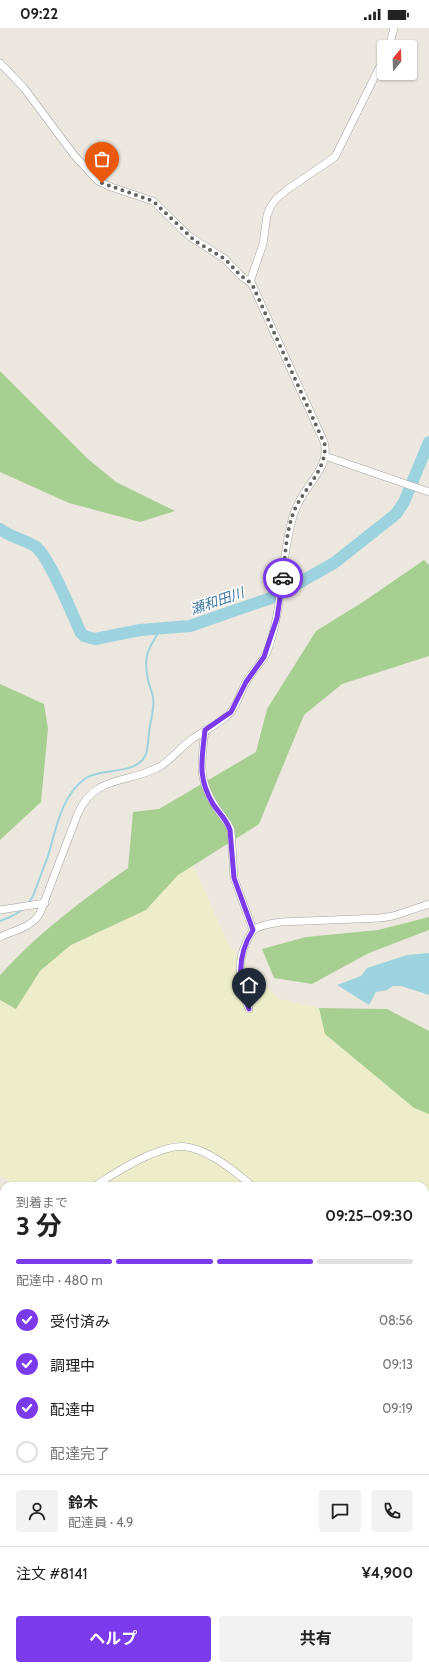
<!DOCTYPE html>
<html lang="ja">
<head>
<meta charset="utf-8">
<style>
	:root { --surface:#fff; --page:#f2f2f2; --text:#222; --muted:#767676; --line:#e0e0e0; --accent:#7c3aed }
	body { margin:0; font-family:Cabin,"Noto Sans JP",sans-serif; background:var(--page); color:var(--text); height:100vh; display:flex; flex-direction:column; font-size:15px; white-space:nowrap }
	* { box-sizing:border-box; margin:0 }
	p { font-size:13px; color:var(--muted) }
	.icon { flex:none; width:22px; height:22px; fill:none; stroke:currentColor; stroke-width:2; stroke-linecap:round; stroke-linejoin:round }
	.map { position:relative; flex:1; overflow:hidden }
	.side { position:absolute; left:0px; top:1154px; width:429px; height:488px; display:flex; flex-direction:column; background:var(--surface); border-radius:12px 12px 0 0; box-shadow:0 1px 3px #0004 }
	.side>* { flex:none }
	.needle { width:26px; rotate:19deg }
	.tools { position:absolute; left:377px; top:12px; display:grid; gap:8px }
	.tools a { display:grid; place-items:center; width:40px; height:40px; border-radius:4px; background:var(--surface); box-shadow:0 1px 3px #0004; font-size:20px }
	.pin { position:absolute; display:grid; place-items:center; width:34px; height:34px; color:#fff; margin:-41px -17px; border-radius:50% 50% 50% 0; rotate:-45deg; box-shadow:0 0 4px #0007 }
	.pin .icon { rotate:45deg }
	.courier { position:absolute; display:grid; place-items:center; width:40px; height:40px; margin:-20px; border:3px solid #7c3aed; border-radius:50%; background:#fff; color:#222; box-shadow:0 1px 5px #0007 }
	.headline em { font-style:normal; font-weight:700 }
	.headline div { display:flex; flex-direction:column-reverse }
	.headline { display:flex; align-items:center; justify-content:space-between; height:68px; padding:0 16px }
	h1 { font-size:26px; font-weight:700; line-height:30px }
	.bar { display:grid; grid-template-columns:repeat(4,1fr); gap:6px 4px; align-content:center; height:48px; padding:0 16px }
	.bar i { height:5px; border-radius:3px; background:var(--line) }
	.bar .on { background:var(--accent) }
	.bar p { grid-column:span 4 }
	.line { display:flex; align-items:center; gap:10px; padding:0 16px; border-top:1px solid var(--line) }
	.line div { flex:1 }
	.round { display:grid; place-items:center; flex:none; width:42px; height:42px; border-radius:4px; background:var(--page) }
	ol { padding:0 16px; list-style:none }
	li { display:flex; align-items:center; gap:12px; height:44px }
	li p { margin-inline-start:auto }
	li .icon { padding:4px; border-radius:50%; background:var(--accent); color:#fff; stroke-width:4 }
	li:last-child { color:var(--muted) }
	li i { width:22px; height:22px; border:2px solid var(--line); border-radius:50% }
	.button { display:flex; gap:8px; margin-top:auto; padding:8px 16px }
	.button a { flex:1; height:46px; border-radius:4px; background:var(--accent); color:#fff; font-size:16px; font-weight:700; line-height:46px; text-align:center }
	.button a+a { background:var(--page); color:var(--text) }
	.status { display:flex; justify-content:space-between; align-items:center; height:28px; padding:0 20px; background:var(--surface); direction:ltr }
	.status svg { height:11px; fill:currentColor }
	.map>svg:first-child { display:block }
	.farmland { fill:#edeec9 }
	.forest { fill:#a8cf92 }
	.water { fill:#9dd3de }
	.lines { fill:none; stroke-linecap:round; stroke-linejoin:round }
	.stream { stroke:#9dd3de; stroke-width:2 }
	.river { stroke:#9dd3de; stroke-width:12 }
	.minor-casing { stroke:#a2a2a2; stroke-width:8 }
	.minor { stroke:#fff; stroke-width:7 }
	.done { stroke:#646360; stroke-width:4; stroke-dasharray:0 7.2 }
	.route { stroke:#7c3aed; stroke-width:5 }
	.labels { text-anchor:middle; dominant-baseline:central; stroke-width:3; stroke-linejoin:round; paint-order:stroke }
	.water-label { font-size:14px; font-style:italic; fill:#417aa6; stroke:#fff }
</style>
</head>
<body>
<div class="status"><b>09:22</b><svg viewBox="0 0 49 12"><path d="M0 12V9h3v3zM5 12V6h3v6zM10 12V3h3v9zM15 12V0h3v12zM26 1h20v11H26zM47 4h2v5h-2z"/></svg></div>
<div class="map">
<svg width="429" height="1642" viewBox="0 0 429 1642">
	<rect width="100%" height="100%" fill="#ede8df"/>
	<path class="farmland" d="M193,837L229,918L279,971L319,980L325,1006L414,1080L429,1086V1396L425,1398V1158H16L0,1147V972L16,980L40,943L71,917L146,882L178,847Z"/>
	<path class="forest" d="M0,343L88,431L116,454L175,483L140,494L69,475L0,444Z
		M424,532L429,537V628L342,656L304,687L259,796L178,847L146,882L71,917L40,943L16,981L0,972V947C37,906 82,872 128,840L133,784L159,781L256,724L267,681L316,603L363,574Z
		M0,656L44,676L48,701L41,774L0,812Z
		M429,889V902L369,925L312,956L274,950L262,921L306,909L378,902Z
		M319,980L387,981L429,1003V1086L414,1080L325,1006Z
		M429,1396V1626L425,1620V1398Z
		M0,1540L4,1546V1599L0,1593Z
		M47,1638H83L89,1642H53Z"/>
	<path class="water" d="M429,925V967L401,958H393L387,962L376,964L369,977L337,957L361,948L367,940L407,927Z
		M0,1408L4,1413V1522L0,1517Z"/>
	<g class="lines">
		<path class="stream" d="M28,876L33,868C38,855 43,841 48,828C56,802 61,767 86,750C103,739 137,748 146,726C148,720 148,712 149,705C150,693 155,681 153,669C152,663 149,657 148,652C143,628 148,620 161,601
			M0,893L12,888L24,881
			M139,1638L143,1642"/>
		<path class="river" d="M0,501C11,510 25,511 36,519C50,530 72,586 81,605L84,608L95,611L140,602L190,598L274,569L334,535L396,486L404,474L429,414"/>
		<defs>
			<path id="minor" d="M389,19L394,0
				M0,35L24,60L74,127L98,153L111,159L153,173L189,208L225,231L240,247L252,256L324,414C330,433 314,450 304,465C298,475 293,485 291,496C280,538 283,582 267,624C262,635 252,643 246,654C240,664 238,677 229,686C219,696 204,703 192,711C179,720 170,734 157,740C125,756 96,747 78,785L40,885C31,900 15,902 0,909
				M250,254L263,216L267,187L271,178L276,171L288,161L335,129L384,30
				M325,428L429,464
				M205,702C202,732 197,749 214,776C219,785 227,792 231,802L234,850L253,902
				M0,882L45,875
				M249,981C240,960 236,936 246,915C248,911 250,905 254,902C261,896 272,896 281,894L380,890L393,888L429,876
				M95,1158C116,1144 162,1115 187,1119C208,1122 236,1144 252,1158
				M425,1337L429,1341
				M232,1638L235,1642"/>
		</defs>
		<use href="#minor" class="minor-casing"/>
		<use href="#minor" class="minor"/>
	</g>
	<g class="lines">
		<path class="done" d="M102,155L153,173L195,213L225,231L240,247L252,256L325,417C326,443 304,460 294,483C286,504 285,528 283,550"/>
		<path class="route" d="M249,981C238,955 237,927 253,902L234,850L230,802C227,792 219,785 213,776C197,749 202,732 205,702L231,684L246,654L264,629L277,590L283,550"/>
	</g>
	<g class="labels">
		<g class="water-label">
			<text transform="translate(217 573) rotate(-19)">瀬和田川</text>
		</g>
	</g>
</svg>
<div class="tools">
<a><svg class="needle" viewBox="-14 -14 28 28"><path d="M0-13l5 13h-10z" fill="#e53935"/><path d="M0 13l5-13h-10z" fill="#767676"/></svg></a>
</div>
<div class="pin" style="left:102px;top:155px;background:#ea580c"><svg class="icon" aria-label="bag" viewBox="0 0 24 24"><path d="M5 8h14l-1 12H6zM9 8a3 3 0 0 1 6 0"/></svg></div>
<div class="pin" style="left:249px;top:981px;background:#1f2937"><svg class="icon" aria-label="home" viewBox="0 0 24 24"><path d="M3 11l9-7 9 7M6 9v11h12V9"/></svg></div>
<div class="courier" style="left:283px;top:550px"><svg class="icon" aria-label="car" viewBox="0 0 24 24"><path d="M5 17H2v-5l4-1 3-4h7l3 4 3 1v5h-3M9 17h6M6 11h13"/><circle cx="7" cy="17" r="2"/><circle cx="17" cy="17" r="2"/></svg></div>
<section class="side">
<div class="headline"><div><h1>3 分</h1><p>到着まで</p></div><em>09:25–09:30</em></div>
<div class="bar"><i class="on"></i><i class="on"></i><i class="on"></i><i></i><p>配達中 · 480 m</p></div>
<ol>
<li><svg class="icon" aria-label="check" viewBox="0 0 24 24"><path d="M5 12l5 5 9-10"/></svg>受付済み<p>08:56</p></li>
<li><svg class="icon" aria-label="check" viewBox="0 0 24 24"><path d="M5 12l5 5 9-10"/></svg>調理中<p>09:13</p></li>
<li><svg class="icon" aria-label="check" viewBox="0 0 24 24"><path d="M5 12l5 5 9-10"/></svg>配達中<p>09:19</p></li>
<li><i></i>配達完了</li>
</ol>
<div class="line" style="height:72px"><a class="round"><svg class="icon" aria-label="person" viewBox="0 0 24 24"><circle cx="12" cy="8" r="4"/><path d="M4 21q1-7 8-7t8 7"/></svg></a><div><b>鈴木</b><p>配達員 · 4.9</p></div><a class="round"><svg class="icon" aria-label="chat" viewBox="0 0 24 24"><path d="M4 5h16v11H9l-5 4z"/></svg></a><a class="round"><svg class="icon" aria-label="phone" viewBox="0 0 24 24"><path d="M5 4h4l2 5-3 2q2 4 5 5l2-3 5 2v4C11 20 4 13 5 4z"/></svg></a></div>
<div class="line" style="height:52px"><div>注文 #8141</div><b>¥4,900</b></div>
<div class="button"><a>ヘルプ</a><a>共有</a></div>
</section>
</div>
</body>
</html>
